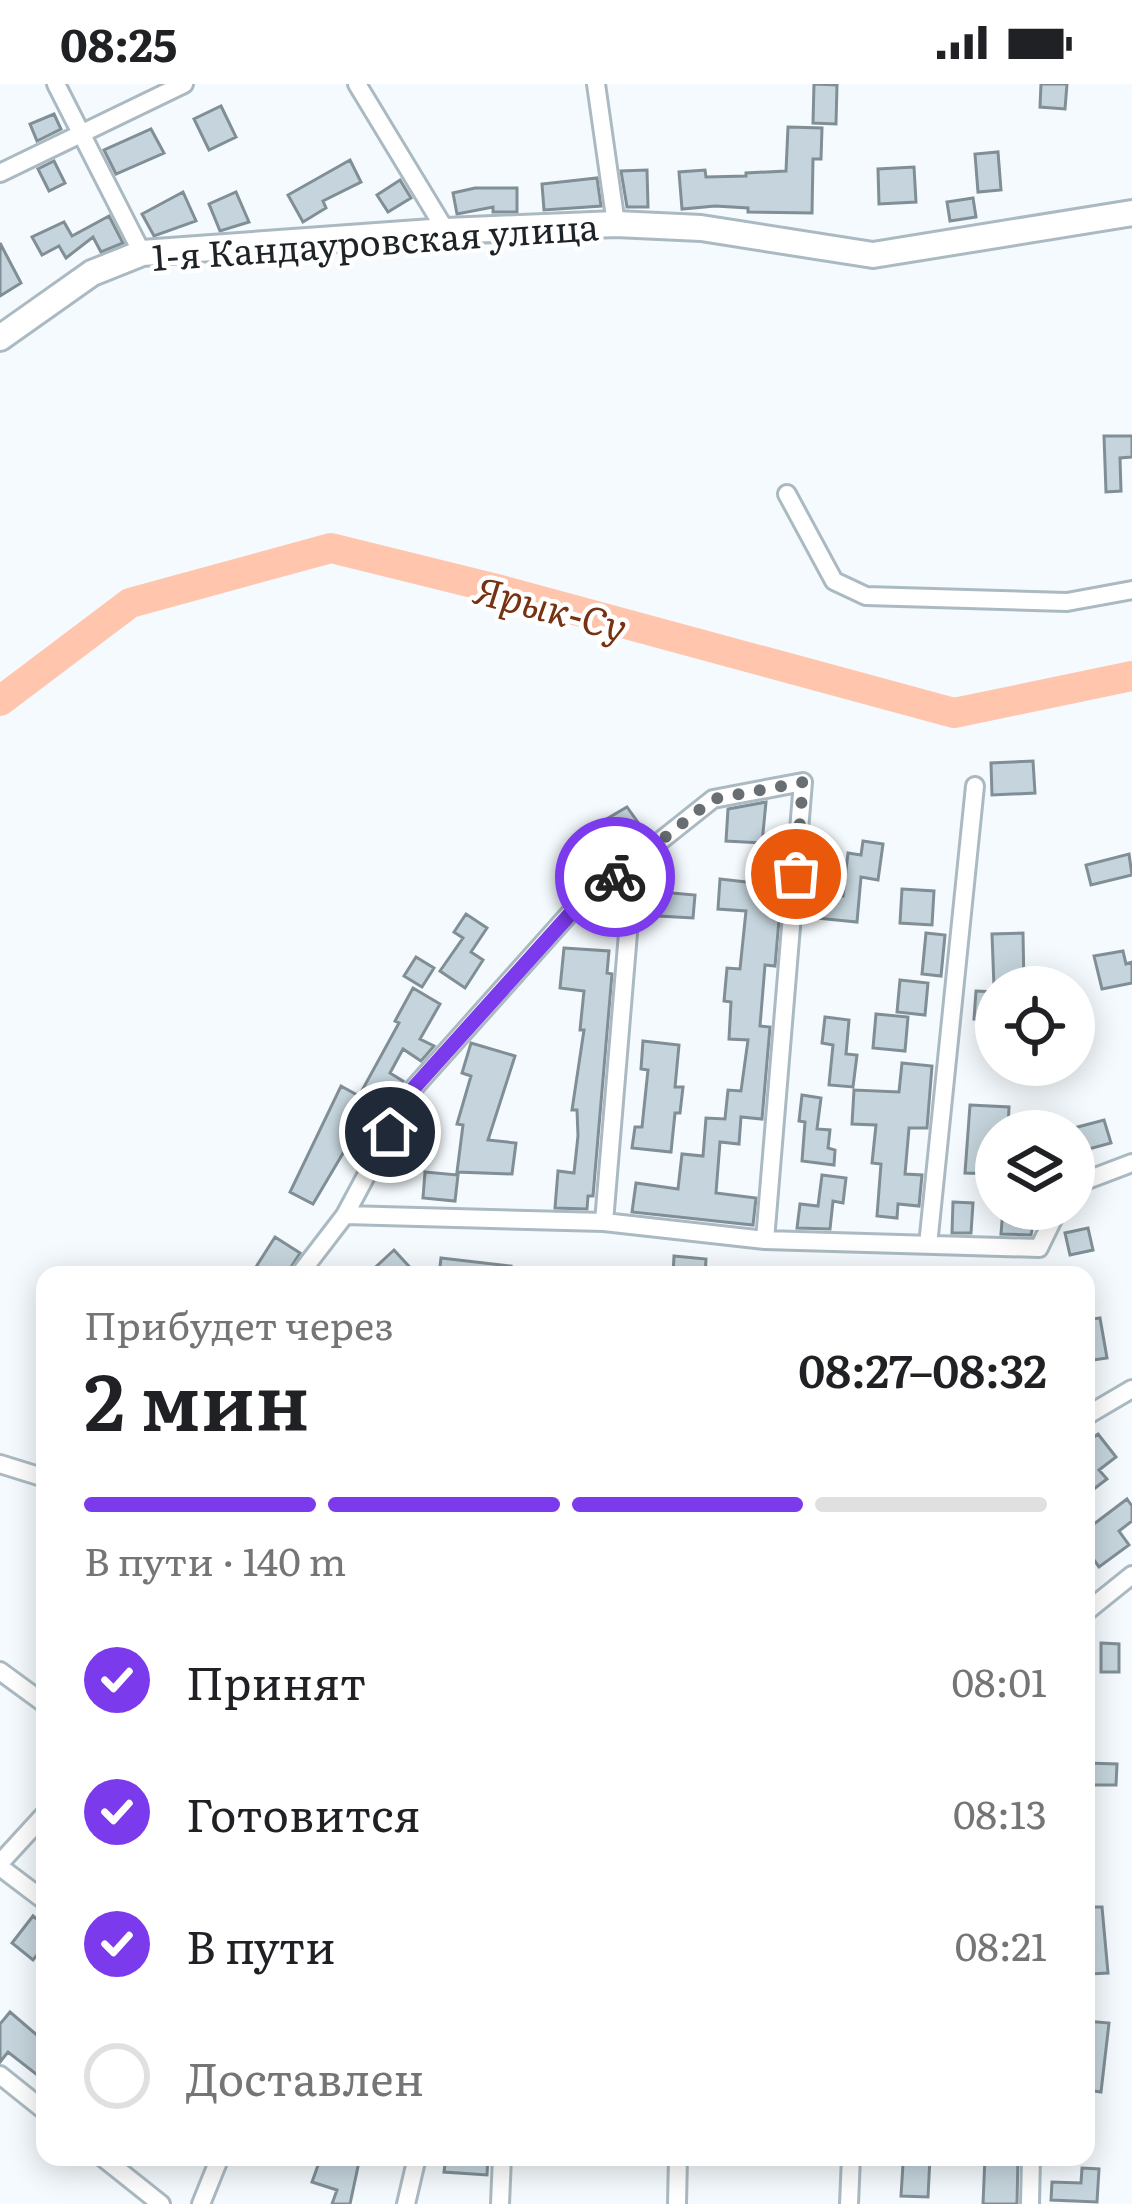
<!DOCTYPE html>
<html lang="ru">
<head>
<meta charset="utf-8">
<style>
	:root { --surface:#fff; --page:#f6f6f6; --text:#202124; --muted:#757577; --line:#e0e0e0; --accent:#7c3aed }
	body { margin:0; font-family:Literata,serif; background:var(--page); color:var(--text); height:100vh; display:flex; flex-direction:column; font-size:45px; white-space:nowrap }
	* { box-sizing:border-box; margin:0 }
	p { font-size:39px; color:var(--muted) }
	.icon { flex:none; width:66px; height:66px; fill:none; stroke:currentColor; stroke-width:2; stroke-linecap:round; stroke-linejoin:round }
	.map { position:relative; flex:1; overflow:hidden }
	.side { position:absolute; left:36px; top:1182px; width:1059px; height:900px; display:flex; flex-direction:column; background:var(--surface); border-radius:24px; box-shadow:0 6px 30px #0003 }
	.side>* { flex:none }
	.controls { position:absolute; left:975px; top:882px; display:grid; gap:24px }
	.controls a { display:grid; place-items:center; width:120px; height:120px; border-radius:50%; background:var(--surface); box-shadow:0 6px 30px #0003; font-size:60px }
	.pin { position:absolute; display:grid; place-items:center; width:102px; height:102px; color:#fff; margin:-51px; border:6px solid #fff; border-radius:50%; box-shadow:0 3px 12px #0007 }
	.courier { position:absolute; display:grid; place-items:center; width:120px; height:120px; margin:-60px; border:9px solid #7c3aed; border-radius:50%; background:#fff; color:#222; box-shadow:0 3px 15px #0007 }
	.summary em { font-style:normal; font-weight:600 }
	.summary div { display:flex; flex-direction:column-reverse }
	.summary { display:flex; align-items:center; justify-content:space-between; height:204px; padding:0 48px }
	h1 { font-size:78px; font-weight:600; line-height:90px }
	.bar { display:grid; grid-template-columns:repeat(4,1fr); gap:18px 12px; align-content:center; height:144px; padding:0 48px }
	.bar i { height:15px; border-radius:9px; background:var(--line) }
	.bar .selected { background:var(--accent) }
	.bar p { grid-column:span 4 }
	ol { padding:0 48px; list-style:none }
	li { display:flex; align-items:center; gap:36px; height:132px }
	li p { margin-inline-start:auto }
	li .icon { padding:12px; border-radius:50%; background:var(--accent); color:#fff; stroke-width:4 }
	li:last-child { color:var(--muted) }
	li i { width:66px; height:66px; border:6px solid var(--line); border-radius:50% }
	.status { display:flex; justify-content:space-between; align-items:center; height:84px; padding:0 60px; background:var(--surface); direction:ltr }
	.status svg { height:33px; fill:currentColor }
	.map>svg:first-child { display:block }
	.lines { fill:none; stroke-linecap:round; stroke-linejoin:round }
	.river { stroke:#ffc5ad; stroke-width:30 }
	.building { fill:#c6d5dd; stroke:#808e96; stroke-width:3 }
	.street-casing { stroke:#abbac2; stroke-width:22 }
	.secondary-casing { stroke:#abbac2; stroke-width:30 }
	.street { stroke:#fff; stroke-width:16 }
	.secondary { stroke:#fff; stroke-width:24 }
	.done { stroke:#686e71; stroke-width:12; stroke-dasharray:0 21.6 }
	.route { stroke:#7c3aed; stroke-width:15 }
	.labels { text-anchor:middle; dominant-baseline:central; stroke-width:9; stroke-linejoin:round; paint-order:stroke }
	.street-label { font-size:36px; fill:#1d2326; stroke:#fff }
	.water-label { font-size:39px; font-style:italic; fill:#763211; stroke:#fff }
</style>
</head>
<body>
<div class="status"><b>08:25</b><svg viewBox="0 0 49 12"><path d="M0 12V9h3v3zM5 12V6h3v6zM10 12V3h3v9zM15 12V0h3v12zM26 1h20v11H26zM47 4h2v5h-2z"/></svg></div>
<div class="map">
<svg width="1132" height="2120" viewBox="0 0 1132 2120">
	<rect width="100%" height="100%" fill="#f4fafd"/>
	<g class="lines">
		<path class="river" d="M0,617L130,519L331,464L497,505L954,629L1132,592"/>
	</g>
	<path class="building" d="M814,0L837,1L836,40L813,39Z
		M1041,0H1067L1065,25L1040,23Z
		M221,22L236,53L209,66L194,35Z
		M54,30L61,45L37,57L30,40Z
		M788,43L822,44L821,75H813L812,129L748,128V124L715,122L682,125L679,88L705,86L706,93L746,92V89L786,87Z
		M151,45L164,69L116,90L104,66Z
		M998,68L1001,106L978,108L975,70Z
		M350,76L361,98L323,117L326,124L303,138L288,111Z
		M54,77L65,99L49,107L38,85Z
		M914,83L916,118L879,120L878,85Z
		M647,86L648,123H627L621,87Z
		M597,94L601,122L544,126L542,100Z
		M400,96L411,114L388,128L377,111Z
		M475,104H517V128H493V123L457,130L453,109Z
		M183,108L196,137L154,152L142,130Z
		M236,108L249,138L220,147L209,120Z
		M973,114L976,133L950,137L947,118Z
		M109,132L123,159L101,168L93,153L66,174L59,162L42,171L32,153L64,138L72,152Z
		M0,159L21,199L0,212Z
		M1104,352H1132V373L1120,374L1121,407L1106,408Z
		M1033,677L1035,709L992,711L991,679Z
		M766,718L762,759L726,757L728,725Z
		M627,723L647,751L608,782L586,747Z
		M863,757L883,760L878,796L861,793L857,838L816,834L819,809L843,812L848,769L861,771Z
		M1129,770L1132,791L1091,801L1086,781Z
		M720,795L782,802L775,882L765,881L760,942L770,943L762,1035L741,1033L739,1060L720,1058L716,1109L756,1114L753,1141L632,1128L636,1099L678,1105L682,1070L703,1072L706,1034L725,1035L728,1006L741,1007L748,956L729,955L731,918L724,917L727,884L740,885L746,827L718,825Z
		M902,805L934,807L932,841L900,839Z
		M661,808L695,811L693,834L659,832Z
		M466,830L487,844L471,868L483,876L465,904L440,887L463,854L454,848Z
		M926,849L945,851L941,892L922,890Z
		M1023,849L1024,903H994L992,850Z
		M564,864L609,867L607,889L612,890L593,1112H588L587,1125L555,1124L558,1087L574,1089L578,1052L577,1026H572L584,946H580L584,907L560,904Z
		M1123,867L1126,880L1132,878V899L1102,905L1094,872Z
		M416,873L434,884L422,903L404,892Z
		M900,896L928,899L925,931L897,928Z
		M413,904L440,920L420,955L434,962L421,977L403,965L390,989L403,997L388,1023L375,1015L313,1120L290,1108L341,1002L359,1012L399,939L395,937Z
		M976,907L996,908V936L974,935Z
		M876,930L908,933L905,967L873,964Z
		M825,933L849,936L846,970L857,971L853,1003L829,1001L833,961L822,959Z
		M643,957L679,961L675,1003H683L680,1029H675L671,1068L632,1064L635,1043H642L648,986L641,985Z
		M471,959L515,972L488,1056L516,1059L512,1090L457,1088L463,1041L457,1040L471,992L462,989Z
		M902,979L932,982L927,1044H909L905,1090L922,1091L919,1122L898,1120L897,1134L877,1132L881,1080L872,1079L876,1041L852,1040L854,1006L899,1008Z
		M802,1011L821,1014L817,1045L830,1046L828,1064L835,1066L834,1081L802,1077L805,1038L799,1037Z
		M970,1021L1009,1023L1008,1047H996V1090L965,1089Z
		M1104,1036L1111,1059L1074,1069V1044Z
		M425,1088L458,1091L455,1117L423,1114Z
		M822,1091L846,1094L843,1119L833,1117L830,1145L797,1144L800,1120L818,1122Z
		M953,1118L973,1119L971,1149H952Z
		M1003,1125L1036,1126L1031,1151L1001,1150Z
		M1088,1144L1093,1166L1070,1171L1065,1149Z
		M275,1153L300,1169L286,1191H261L254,1186Z
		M394,1166L417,1191H367Z
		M674,1172L706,1175L705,1191H673Z
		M441,1174L511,1182L510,1191H439Z
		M1100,1234L1107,1274L1086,1277V1236Z
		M1098,1350L1116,1373L1099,1386L1107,1395L1086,1411V1359Z
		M1127,1415L1132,1422V1437L1119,1447L1129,1461L1099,1483L1086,1465V1446Z
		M1101,1559L1119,1560V1588H1101Z
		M1086,1679L1117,1680L1116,1701H1086Z
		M1086,1823H1102L1108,1889L1090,1890Z
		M33,1832L45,1842V1861L33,1876L12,1859Z
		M10,1928L45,1958V1997L8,1968L0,1978V1940Z
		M1086,1937L1109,1939L1101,2008L1086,2006Z
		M321,2073H360L350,2120H332L337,2106L312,2098Z
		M446,2073H488L487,2091L444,2088Z
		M909,2073H930L928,2113L901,2112L903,2080H908Z
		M985,2073H1018L1017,2120H983Z
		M1082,2084L1099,2085L1097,2118L1051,2116L1052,2098L1081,2099Z"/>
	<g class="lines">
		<defs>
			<path id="street" d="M56,0L142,169
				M357,0L446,147
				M596,0L616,140
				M0,89L184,0
				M787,410L834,497L866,512L1067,518L1132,506
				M1074,1101L1132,1079
				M345,1131L604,1138L765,1156L1039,1164L1058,1125
				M604,1138L634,777
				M928,1161L975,702
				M299,1191L345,1131L412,1006L571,828L713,715L803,698L765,1156
				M1086,1332L1132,1305
				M0,1380L45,1394
				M1086,1528L1132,1491
				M0,1587L45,1620
				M0,1779L45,1730
				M0,1783L45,1817
				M0,1991L45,2027
				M102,2073L161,2120
				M201,2120L220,2073
				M406,2120L417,2073
				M500,2120L502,2073
				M677,2120L678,2073
				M849,2120L851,2073
				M1030,2120L1031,2073"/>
			<path id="secondary" d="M0,254L92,189L142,169L446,147L616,140L701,144L873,171L1132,129"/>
		</defs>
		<use href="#street" class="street-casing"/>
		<use href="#secondary" class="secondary-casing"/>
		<use href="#street" class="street"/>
		<use href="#secondary" class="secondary"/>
	</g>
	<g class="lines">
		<path class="done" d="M615,793L713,715L803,698L796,790"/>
		<path class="route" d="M390,1048L412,1006L571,829L615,793"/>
	</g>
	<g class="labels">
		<g class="street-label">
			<text transform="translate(375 156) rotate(-4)">1-я Кандауровская улица</text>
		</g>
		<g class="water-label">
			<text transform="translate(551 522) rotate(15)">Ярык-Су</text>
		</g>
	</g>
</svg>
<div class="controls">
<a><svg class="icon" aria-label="locate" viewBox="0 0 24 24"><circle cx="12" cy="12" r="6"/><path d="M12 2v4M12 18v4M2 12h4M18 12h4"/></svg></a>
<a><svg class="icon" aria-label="layers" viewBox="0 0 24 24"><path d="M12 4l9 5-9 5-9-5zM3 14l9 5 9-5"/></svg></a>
</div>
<div class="pin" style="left:796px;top:790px;background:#ea580c"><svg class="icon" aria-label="bag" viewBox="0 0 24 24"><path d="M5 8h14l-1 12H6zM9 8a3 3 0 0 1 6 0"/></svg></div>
<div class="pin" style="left:390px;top:1048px;background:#1f2937"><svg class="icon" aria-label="home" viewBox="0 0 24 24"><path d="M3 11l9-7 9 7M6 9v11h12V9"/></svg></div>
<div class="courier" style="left:615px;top:793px"><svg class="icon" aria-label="bike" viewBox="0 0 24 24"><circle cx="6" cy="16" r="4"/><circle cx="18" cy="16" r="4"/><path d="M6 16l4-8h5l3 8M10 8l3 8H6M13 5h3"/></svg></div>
<section class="side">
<div class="summary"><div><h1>2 мин</h1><p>Прибудет через</p></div><em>08:27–08:32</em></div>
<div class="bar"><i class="selected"></i><i class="selected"></i><i class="selected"></i><i></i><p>В пути · 140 m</p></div>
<ol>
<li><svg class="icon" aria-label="check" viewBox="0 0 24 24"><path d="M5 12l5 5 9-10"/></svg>Принят<p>08:01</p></li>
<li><svg class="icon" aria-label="check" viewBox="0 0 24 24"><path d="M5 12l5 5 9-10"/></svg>Готовится<p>08:13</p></li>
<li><svg class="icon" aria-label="check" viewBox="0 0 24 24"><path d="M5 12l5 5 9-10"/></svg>В пути<p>08:21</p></li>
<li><i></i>Доставлен</li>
</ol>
</section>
</div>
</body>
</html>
